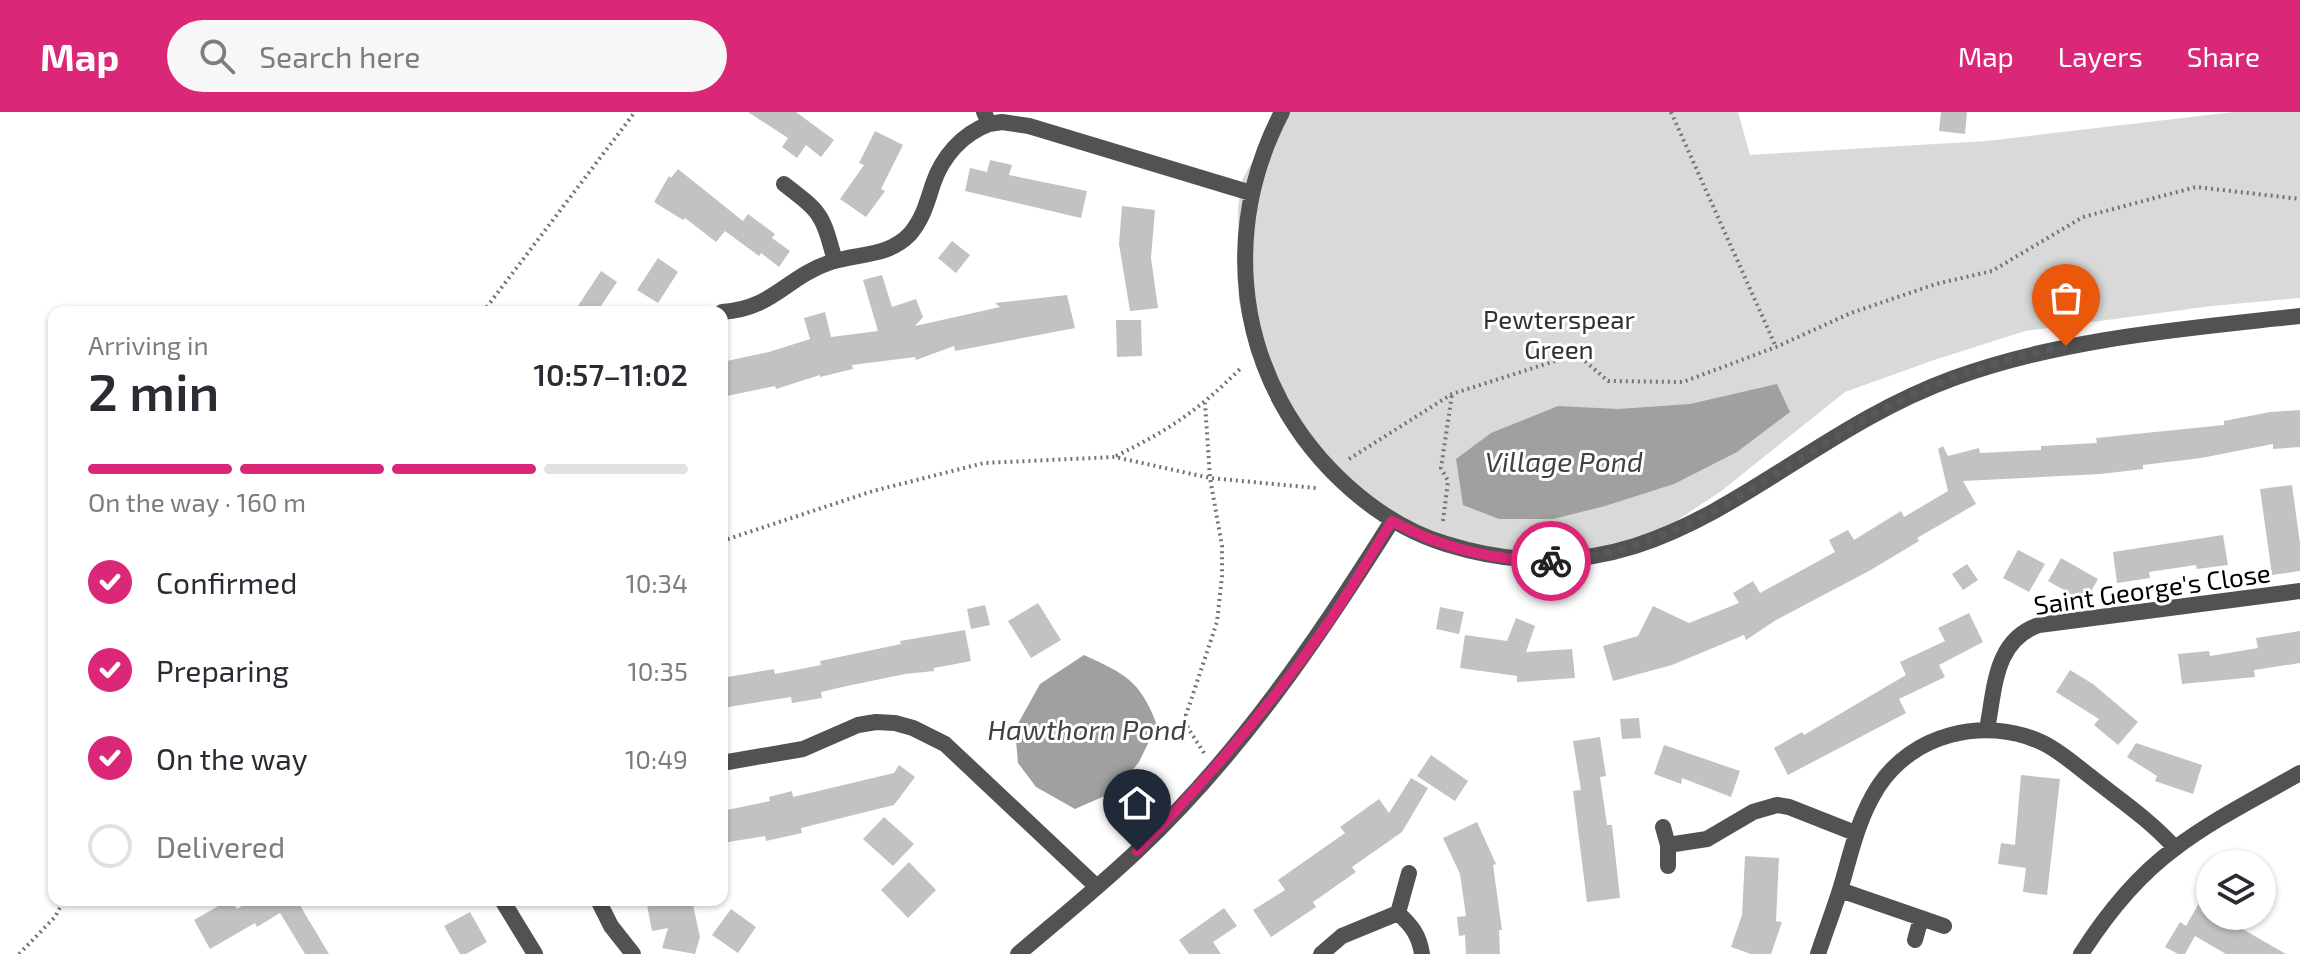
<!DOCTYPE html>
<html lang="en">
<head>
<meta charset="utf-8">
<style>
	:root { --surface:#fff; --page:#f7f7f7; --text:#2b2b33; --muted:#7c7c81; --line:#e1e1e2; --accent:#db2777 }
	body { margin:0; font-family:"Exo 2",sans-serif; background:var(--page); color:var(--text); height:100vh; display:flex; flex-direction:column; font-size:30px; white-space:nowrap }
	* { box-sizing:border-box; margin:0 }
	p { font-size:26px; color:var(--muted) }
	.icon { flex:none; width:44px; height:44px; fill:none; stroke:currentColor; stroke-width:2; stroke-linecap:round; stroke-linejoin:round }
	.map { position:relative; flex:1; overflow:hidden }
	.panel { position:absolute; left:48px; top:194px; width:680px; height:600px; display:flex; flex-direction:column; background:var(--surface); border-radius:16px; box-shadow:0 2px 6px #0004 }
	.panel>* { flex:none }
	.controls { position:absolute; left:2196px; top:738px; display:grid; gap:16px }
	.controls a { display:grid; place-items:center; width:80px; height:80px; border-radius:50%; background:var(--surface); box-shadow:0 2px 6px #0004; font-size:40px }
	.pin { position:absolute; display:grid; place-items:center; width:68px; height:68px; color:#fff; margin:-82px -34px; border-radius:50% 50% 50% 0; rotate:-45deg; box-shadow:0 0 8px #0007 }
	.pin .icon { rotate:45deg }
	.courier { position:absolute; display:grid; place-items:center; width:80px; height:80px; margin:-40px; border:6px solid #db2777; border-radius:50%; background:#fff; color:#222; box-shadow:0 2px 10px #0007 }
	.headline em { font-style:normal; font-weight:600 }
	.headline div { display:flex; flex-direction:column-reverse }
	.headline { display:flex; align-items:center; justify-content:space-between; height:136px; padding:0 40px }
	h1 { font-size:52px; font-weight:600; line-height:60px }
	.bar { display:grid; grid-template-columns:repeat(4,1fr); gap:12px 8px; align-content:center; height:96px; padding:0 40px }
	.bar i { height:10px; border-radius:6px; background:var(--line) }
	.bar .active { background:var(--accent) }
	.bar p { grid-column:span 4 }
	ol { padding:0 40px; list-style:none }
	li { display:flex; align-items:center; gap:24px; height:88px }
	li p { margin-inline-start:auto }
	li .icon { padding:8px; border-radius:50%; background:var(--accent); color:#fff; stroke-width:4 }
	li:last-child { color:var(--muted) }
	li i { width:44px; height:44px; border:4px solid var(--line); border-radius:50% }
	header { display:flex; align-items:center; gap:48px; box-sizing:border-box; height:112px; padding:0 40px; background:var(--accent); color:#fff }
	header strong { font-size:38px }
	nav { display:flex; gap:44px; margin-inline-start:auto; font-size:28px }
	.search { width:560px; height:72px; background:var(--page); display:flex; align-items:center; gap:20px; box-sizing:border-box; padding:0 28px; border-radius:44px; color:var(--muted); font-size:30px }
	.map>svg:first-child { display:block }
	.green { fill:#d9d9d9 }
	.water { fill:#a0a0a0 }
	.building { fill:#c2c2c2 }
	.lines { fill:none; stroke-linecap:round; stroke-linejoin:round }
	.path { stroke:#747474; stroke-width:4; stroke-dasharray:2 4; stroke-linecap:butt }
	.street { stroke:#525252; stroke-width:16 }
	.done { stroke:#595959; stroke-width:8; stroke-dasharray:0 14.4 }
	.route { stroke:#db2777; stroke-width:10 }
	.labels { text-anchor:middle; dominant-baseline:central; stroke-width:6; stroke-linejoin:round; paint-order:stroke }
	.park-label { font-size:26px; fill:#303030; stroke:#fff }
	.street-label { font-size:26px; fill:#000; stroke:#fff }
	.water-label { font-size:28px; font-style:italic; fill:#414141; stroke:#fff }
</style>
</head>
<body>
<header>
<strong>Map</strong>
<div class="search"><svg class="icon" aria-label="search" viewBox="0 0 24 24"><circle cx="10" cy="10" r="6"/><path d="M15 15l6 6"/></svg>Search here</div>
<nav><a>Map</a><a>Layers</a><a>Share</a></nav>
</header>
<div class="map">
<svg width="2300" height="842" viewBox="0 0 2300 842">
	<rect width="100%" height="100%" fill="#fff"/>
	<path class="green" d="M1281,0H1738L1750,43L1986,29L2234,0H2300V186L2212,194L2025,219L1934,248L1845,280L1720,380L1650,426L1569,444L1464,436L1415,420L1324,356L1267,270L1251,241L1239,190L1238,95L1243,66Z"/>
	<path class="water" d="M1777,272L1790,300L1737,340L1674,372L1605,394L1553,407H1499L1463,393L1456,347L1491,321L1558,294L1618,297L1690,292Z
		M1084,543C1125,562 1140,568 1157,613L1139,650L1116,679L1075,697L1036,675L1018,651L1015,617L1040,572Z"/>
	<path class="building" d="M748,0H796L834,28L821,45L806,33L797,46L782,35L788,26Z
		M1941,0H1967L1965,22L1939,19Z
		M875,19L903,33L881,77L885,79L866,105L840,87L864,53L859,51Z
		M990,48L1012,53L1009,63L1087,79L1081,106L965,79L970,56L987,60Z
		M678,57L743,109L748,102L775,122L772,126L790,139L779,155L761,141L759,144L725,119L716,130L685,106L683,108L654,90L669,64L671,66Z
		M1122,94L1155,98L1151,146L1158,196L1130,199L1119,132Z
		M952,129L970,143L956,161L938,146Z
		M658,146L678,160L658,191L637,178Z
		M601,159L617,170L597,200H574Z
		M882,163L892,195L916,187L923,205L915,214L1000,195L995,191L1067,183L1075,216L955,239L954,234L916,248L915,245L852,253L853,257L820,265V263L776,277L775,274L722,285V250L769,240L810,227L804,206L825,200L831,225L878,219L863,168Z
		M1116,208H1141L1142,244L1117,245Z
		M2300,298V335L2273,337V332L2201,346L2143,353V357L2101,362L1963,369L1976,392L1917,426L1919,429L1869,459L1776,508L1746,528L1744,523L1672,553L1613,569L1603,534L1638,524L1653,494L1689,511L1739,491L1733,481L1753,469L1760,481L1835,440L1829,428L1848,418L1854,428L1901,399L1904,405L1948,379L1938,337L1943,334L1948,344L1979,336L1980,341L2041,338V334L2097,331L2096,326L2224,313V309L2270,300Z
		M2292,373L2300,431V459L2272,463L2260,377Z
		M2223,423L2228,453L2197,457L2196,453L2149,460L2150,466L2117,471L2113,440Z
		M2018,438L2045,452L2029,480L2003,466Z
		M2061,446L2098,467L2085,490L2048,469Z
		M1967,452L1978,468L1963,478L1952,462Z
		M1038,491L1061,528L1031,546L1008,509Z
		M985,493L990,513L971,517L967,497Z
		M1440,495L1464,500L1459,522L1436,517Z
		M1969,501L1983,530L1939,553L1945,565L1899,587L1906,601L1788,663L1774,636L1802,620L1804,623L1906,563L1900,550L1945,529L1938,516Z
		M1516,506L1535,514L1526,540L1572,537L1575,566L1517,570V564L1460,556L1465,523L1507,529Z
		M965,518L971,549L934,556V559L905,562L847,574L821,580L822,586L792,591L791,585L722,596V566L774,557L775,562L821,553L820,549L901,532L900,529Z
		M2300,519V551L2254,558L2255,565L2182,572L2178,542L2209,539L2210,544L2258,536L2256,526Z
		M2070,558L2093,572L2138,610L2118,633L2094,613L2099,607L2056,580Z
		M1639,606L1641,626L1622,627L1620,607Z
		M1600,625L1606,664L1600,665L1607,713H1612L1620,786L1587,790L1573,679L1581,678L1573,629Z
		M2136,631L2202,653L2193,682L2155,669L2157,664L2127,645Z
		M1664,633L1740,659L1731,685L1682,666L1681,672L1654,662Z
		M1431,643L1468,669L1455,689L1417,664Z
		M899,653L915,665L894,693L801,716L802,721L766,729L765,724L722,731V699L770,689L769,685L792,679L793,685L894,661Z
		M2021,663L2060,667L2047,783L2023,780L2026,756L1998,752L2001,731L2015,733Z
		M1411,666L1428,676L1402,720L1352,755L1356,760L1313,790L1316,795L1271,825L1253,798L1285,778L1278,768L1345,721L1340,715L1379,687L1389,701Z
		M884,705L914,732L893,754L863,727Z
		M1477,710L1496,752L1493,753L1502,818H1499L1500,842H1466L1465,823L1459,824L1457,805L1466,804L1460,762L1443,726Z
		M1745,744L1779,746L1776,809L1782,810L1771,842H1751L1731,835L1742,803Z
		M909,750L936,778L908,806L881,778Z
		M229,788H232L237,797L252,788H302L298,790L329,842H305L280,801L257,815L255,811L210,837L194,808Z
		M646,788H692L700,825L695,842L662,836L668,816L652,819Z
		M2199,791L2210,798V804H2220L2286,842H2226L2195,824L2185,842H2178L2165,835L2180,810L2186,814Z
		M1224,796L1237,814L1213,830L1221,842H1189L1179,828Z
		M731,797L756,815L738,841L712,823Z
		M470,800L487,830L466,842H460L444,814Z"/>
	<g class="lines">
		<path class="path" d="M1671,0L1776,235
			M483,200L635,0
			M1116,344C1169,318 1199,298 1241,256
			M1349,347L1452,282L1577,242L1608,269L1683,270L1776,235L1851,201L1936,172L1992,159L2083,105L2196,75L2300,87
			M1443,409L1448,369L1441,356L1452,282
			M722,429L873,379L984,351L1115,345L1210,366L1316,376
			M1204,641L1188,616L1186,603L1217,510L1222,464V434L1210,366L1205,291
			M19,842L55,805L64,788"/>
		<path class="street" d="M984,0L989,12L1002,10L1029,14L1251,81
			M1282,0C1234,92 1232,198 1281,290C1315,353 1377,411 1446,432C1666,500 1769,333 1954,266C2065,226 2183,217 2300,204
			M784,72C823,102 822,102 835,149
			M722,200C773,197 786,165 831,150C859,141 888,145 910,122C923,107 927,90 933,72C942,45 962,22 989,12
			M1987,617C1995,577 1994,528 2039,513L2300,479
			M722,651L803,637L858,613L876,610L895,611L913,616L945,632L1097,775
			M1663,715L1668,733V754
			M1668,733L1707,727L1753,700L1777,693L1789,695L1855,721
			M1840,778L1921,806
			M502,788L535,842
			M598,788L611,814L633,842
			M1398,801L1409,761
			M1915,828L1921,806L1944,814
			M1018,842C1058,808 1099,775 1137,739C1239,643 1318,527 1392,409
			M1321,842L1342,824L1398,801C1412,814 1419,823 1422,842
			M1818,842C1825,821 1833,800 1840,778C1851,742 1857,708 1878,675C1912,622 1984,604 2041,630C2059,638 2075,653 2091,665C2120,688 2150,708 2175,736
			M2081,842C2106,803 2136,765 2174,737C2212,708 2258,685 2300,661"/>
	</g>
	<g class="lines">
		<path class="done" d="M1551,449C1669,443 1759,370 1857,312C1920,274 1994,248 2066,234"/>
		<path class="route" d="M1137,739C1208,667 1273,591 1330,508C1352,476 1371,442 1392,409C1441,436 1495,449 1551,449"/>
	</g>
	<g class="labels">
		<g class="park-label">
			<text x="1559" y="206">Pewterspear<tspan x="1559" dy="30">Green</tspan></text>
		</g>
		<g class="street-label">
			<text transform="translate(2152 476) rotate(-8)">Saint George's Close</text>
		</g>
		<g class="water-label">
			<text x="1564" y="349">Village Pond</text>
			<text x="1087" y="617">Hawthorn Pond</text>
		</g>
	</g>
</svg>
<div class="controls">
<a><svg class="icon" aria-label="layers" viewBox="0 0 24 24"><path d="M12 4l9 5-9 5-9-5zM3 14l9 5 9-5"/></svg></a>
</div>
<div class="pin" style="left:2066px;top:234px;background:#ea580c"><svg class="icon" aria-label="bag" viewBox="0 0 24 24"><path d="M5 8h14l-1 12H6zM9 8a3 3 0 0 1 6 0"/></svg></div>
<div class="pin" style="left:1137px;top:739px;background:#1f2937"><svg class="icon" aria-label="home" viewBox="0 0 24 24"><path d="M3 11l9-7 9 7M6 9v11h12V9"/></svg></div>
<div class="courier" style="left:1551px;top:449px"><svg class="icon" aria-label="bike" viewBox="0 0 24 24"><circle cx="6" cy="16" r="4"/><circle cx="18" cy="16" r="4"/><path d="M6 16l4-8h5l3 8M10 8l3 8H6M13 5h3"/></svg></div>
<section class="panel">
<div class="headline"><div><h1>2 min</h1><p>Arriving in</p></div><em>10:57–11:02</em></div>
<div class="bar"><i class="active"></i><i class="active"></i><i class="active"></i><i></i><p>On the way · 160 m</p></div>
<ol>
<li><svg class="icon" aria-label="check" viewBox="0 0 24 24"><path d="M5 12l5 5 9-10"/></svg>Confirmed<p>10:34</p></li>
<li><svg class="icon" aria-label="check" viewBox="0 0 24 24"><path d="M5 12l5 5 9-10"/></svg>Preparing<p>10:35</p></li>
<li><svg class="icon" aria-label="check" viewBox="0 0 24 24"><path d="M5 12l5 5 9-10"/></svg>On the way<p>10:49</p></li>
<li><i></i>Delivered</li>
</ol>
</section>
</div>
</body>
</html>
